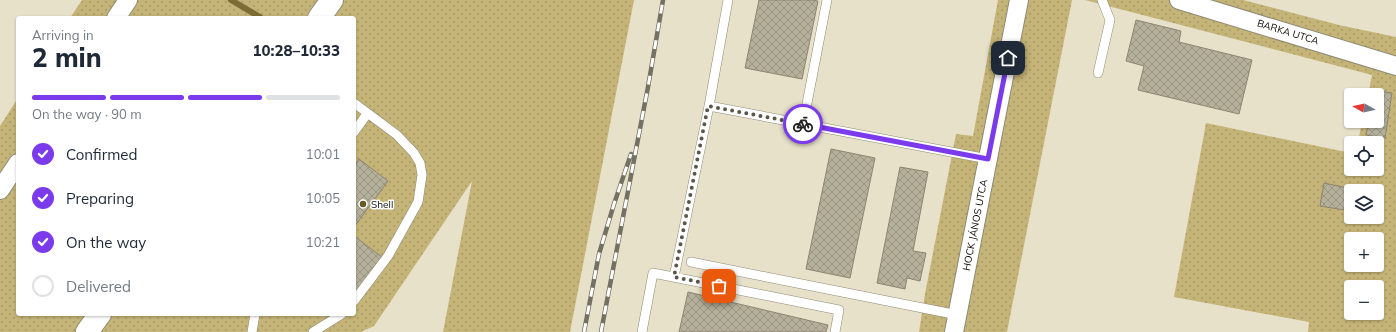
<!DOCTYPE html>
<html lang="en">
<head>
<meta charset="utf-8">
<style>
	:root { --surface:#fff; --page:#f6f6f7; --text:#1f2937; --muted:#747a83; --line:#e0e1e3; --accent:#7c3aed }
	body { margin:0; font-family:Mulish,sans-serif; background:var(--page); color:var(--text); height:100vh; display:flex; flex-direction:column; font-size:15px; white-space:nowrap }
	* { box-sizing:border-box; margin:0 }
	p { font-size:13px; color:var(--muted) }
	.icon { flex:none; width:22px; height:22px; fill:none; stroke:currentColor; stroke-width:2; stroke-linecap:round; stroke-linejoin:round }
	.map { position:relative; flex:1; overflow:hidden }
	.panel { position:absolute; left:16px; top:16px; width:340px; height:300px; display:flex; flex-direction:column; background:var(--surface); border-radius:4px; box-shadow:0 1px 3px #0004 }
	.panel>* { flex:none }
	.needle { width:26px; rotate:278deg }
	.controls { position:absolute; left:1344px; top:88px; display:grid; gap:8px }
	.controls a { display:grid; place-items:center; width:40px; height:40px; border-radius:4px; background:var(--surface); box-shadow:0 1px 3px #0004; font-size:20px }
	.pin { position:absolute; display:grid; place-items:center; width:34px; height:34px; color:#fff; margin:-17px; border-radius:8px; box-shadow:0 2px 6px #0006 }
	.courier { position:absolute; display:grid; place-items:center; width:40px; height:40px; margin:-20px; border:3px solid #7c3aed; border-radius:50%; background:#fff; color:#222; box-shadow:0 1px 5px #0007 }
	.head em { font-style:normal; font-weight:800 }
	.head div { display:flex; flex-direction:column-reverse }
	.head { display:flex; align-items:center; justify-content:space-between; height:68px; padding:0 16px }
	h1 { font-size:26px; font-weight:800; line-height:30px }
	.bar { display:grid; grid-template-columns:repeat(4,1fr); gap:6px 4px; align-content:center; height:48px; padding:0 16px }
	.bar i { height:5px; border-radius:3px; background:var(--line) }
	.bar .active { background:var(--accent) }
	.bar p { grid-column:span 4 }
	ol { padding:0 16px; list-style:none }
	li { display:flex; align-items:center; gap:12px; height:44px }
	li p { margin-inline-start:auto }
	li .icon { padding:4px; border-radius:50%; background:var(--accent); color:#fff; stroke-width:4 }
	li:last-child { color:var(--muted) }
	li i { width:22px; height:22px; border:2px solid var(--line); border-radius:50% }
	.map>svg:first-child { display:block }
	.green { fill:url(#green-dots); fill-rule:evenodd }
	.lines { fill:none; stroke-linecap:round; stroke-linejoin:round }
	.stream { stroke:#7d6d35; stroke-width:6 }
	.building { fill:url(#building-cross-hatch); stroke:#8b8571 }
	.service-casing { stroke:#8f8a75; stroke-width:10 }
	.minor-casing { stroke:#8f8a75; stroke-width:20 }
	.primary-casing { stroke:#8f8a75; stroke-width:24 }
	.service { stroke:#fff; stroke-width:9 }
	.minor { stroke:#fff; stroke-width:18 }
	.primary { stroke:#fff; stroke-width:22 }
	.rail-casing { stroke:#747062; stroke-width:4.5 }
	.rail { stroke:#fff; stroke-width:3; stroke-dasharray:9; stroke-linecap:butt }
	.done { stroke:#5a574a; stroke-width:4; stroke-dasharray:0 7.2 }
	.route { stroke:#7c3aed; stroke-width:5 }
	.poi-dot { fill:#665825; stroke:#fff; stroke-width:1.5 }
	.labels { text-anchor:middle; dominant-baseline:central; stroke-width:3; stroke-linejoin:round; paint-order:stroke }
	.street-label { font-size:10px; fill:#0e0c05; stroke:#fff }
	.poi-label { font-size:10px; fill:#0e0c05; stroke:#fff; text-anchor:start }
</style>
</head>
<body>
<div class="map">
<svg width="1396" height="332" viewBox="0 0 1396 332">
	<defs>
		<pattern id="green-dots" width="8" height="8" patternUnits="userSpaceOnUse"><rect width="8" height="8" fill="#c5b477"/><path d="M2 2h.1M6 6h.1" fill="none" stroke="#a89a65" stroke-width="1.8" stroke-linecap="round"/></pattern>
		<pattern id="building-cross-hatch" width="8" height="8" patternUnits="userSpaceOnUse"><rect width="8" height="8" fill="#b5b09a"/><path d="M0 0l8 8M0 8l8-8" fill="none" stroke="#9a9683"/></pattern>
	</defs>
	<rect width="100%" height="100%" fill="#e7e1ca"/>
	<path class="green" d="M82,0H634L570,332H443L472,181L374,326L361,332H0V126L18,98V314H354V18H70Z
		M998,0H1072L1007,332H919L925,294L956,134L973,136Z
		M1085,0H1243L1339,25L1396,37V332H1308L1309,322L1174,297L1206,123L1351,153V169H1377V143H1358L1362,121H1377V95H1368L1372,75ZM1351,191H1377V217H1351ZM1351,239H1377V265H1351ZM1351,287H1377V313H1351Z"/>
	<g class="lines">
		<path class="stream" d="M231,0L260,17"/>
	</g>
	<path class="building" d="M759,0H811L818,1L802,79L745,68Z
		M1136,20L1181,31L1179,42L1252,60L1239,114L1138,90L1144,66L1126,61Z
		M1373,90L1392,93L1385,138L1366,135L1369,121H1377V95H1373Z
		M831,149L875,158L850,278L806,269Z
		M359,159L388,181L354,227V166Z
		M900,167L928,172L913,251L926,253L920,281L907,278L905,289L877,283Z
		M1324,183L1348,188L1345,210L1320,206Z
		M354,236L382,257L354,294Z
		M688,292L828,325L826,332H679Z"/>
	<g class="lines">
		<defs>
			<path id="service" d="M1098,73L1110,20L1102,0
				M354,103L397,135L414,153L420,163L422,175L418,202L388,256L354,301
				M709,106L988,159
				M803,124L827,0
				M354,132L367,114
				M691,262L958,315
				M674,277L709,106L728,0
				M252,332L255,314
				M313,332L342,314
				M642,332L653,273L839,310L835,332"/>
			<path id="minor" d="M1179,0L1396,66
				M116,18L128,0
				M0,190L18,163
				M954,332L1019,0"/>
			<path id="primary" d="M319,18L332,0
				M87,332L100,314"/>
		</defs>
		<use href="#service" class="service-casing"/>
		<use href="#minor" class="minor-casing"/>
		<use href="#primary" class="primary-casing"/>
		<use href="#service" class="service"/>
		<use href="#minor" class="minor"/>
		<use href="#primary" class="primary"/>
		<defs>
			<path id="rail" d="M584,332L599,254L614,204L631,154
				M601,332L648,87L663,0"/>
		</defs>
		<use href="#rail" class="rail-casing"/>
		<use href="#rail" class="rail"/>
	</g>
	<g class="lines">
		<path class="done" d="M719,286L674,277L708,106L803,124"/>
		<path class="route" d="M803,124L988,159L1008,58"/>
	</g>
	<circle class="poi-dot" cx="363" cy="204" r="4"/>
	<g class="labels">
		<g class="street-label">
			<text transform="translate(1288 32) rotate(17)">BARKA UTCA</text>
			<text transform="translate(975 225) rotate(-79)">HOCK JÁNOS UTCA</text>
		</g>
		<g class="poi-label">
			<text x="371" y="204">Shell</text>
		</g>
	</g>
</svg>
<div class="controls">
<a><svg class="needle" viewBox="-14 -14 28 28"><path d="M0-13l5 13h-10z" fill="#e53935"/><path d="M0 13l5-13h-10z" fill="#747a83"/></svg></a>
<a><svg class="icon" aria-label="locate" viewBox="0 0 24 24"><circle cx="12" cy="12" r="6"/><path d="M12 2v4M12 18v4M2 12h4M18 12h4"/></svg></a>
<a><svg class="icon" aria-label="layers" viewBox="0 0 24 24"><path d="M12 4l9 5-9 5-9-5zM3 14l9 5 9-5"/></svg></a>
<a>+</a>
<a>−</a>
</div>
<div class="pin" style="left:719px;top:286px;background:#ea580c"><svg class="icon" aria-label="bag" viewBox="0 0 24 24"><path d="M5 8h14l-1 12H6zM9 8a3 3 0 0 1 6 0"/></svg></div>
<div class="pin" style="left:1008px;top:58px;background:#1f2937"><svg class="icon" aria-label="home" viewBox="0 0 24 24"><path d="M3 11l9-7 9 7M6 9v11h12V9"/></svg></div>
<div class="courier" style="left:803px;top:124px"><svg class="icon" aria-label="bike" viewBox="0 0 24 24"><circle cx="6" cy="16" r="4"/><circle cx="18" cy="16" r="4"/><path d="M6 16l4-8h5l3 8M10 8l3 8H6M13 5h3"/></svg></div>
<section class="panel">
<div class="head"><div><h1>2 min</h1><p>Arriving in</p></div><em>10:28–10:33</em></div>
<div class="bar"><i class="active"></i><i class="active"></i><i class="active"></i><i></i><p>On the way · 90 m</p></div>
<ol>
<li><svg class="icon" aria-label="check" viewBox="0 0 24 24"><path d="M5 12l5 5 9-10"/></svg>Confirmed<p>10:01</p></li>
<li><svg class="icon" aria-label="check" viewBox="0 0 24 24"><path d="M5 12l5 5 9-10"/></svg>Preparing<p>10:05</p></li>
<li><svg class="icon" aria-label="check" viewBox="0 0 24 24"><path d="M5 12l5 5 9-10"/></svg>On the way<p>10:21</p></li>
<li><i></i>Delivered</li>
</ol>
</section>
</div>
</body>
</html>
